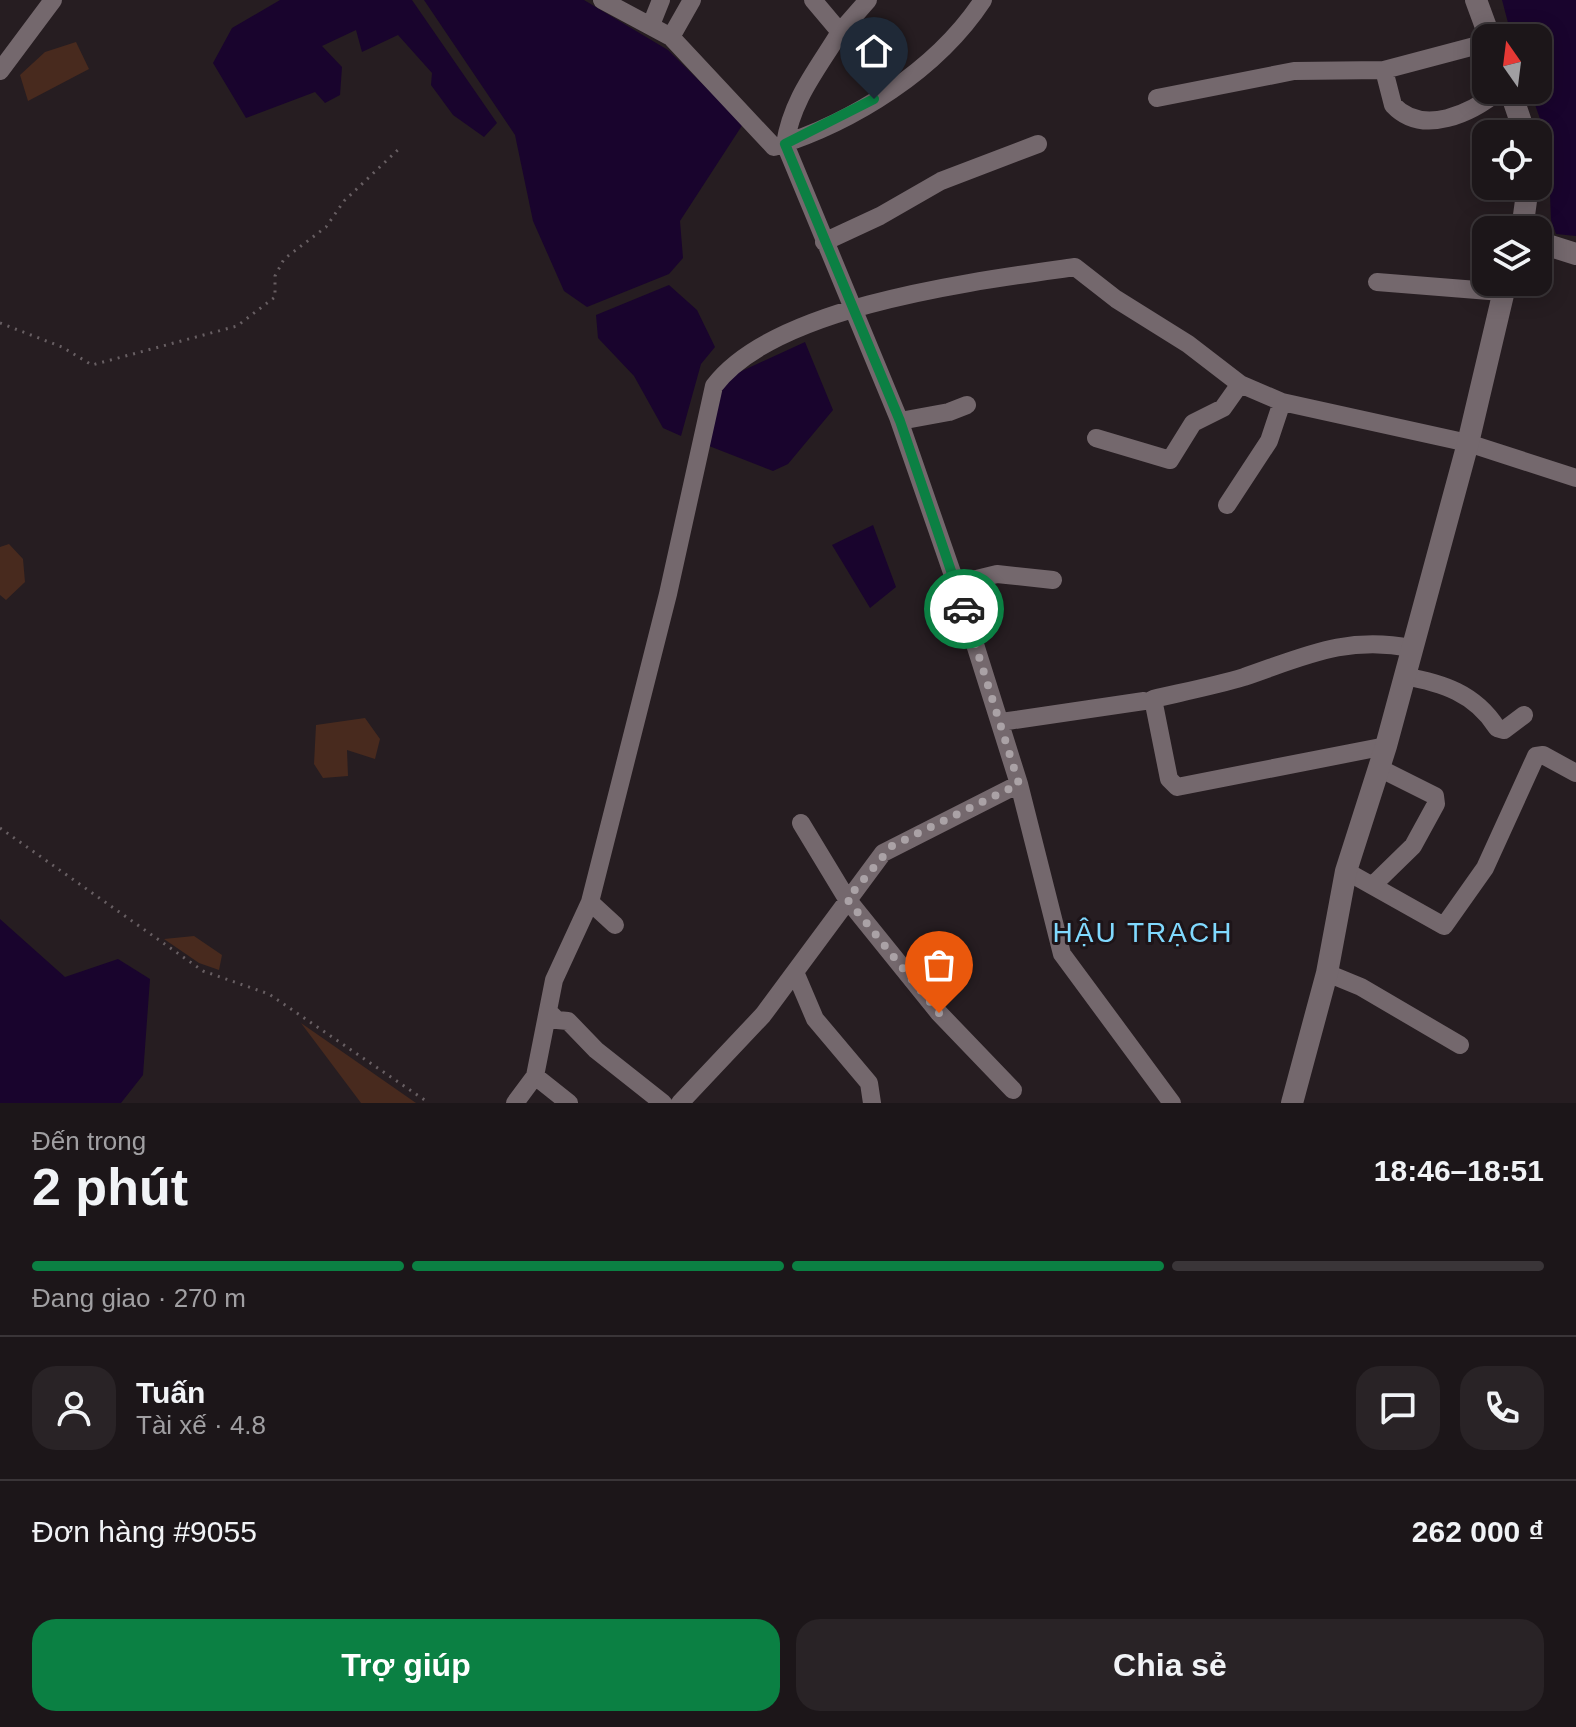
<!DOCTYPE html>
<html lang="vi">
<head>
<meta charset="utf-8">
<style>
	:root { --surface:#1c1619; --page:#292326; --text:#f1f3f6; --muted:#a09fa2; --line:#3a3538; --accent:#0b8043 }
	body { margin:0; font-family:Arial,sans-serif; background:var(--page); color:var(--text); height:100vh; display:flex; flex-direction:column; font-size:30px; white-space:nowrap }
	* { box-sizing:border-box; margin:0 }
	p { font-size:26px; color:var(--muted) }
	.icon { flex:none; width:44px; height:44px; fill:none; stroke:currentColor; stroke-width:2; stroke-linecap:round; stroke-linejoin:round }
	.map { position:relative; height:1103px; overflow:hidden }
	.side { display:flex; flex-direction:column; background:var(--surface); flex:1 }
	.side>* { flex:none }
	.needle { width:52px; rotate:346deg }
	.controls { position:absolute; left:1472px; top:24px; display:grid; gap:16px }
	.controls a { display:grid; place-items:center; width:80px; height:80px; border-radius:16px; background:var(--surface); box-shadow:0 4px 20px #0003,0 0 0 2px var(--line); font-size:40px }
	.pin { position:absolute; display:grid; place-items:center; width:68px; height:68px; color:#fff; margin:-82px -34px; border-radius:50% 50% 50% 0; rotate:-45deg; box-shadow:0 0 8px #0007 }
	.pin .icon { rotate:45deg }
	.courier { position:absolute; display:grid; place-items:center; width:80px; height:80px; margin:-40px; border:6px solid #0b8043; border-radius:50%; background:#fff; color:#222; box-shadow:0 2px 10px #0007 }
	.overview em { font-style:normal; font-weight:700 }
	.overview div { display:flex; flex-direction:column-reverse }
	.overview { display:flex; align-items:center; justify-content:space-between; height:136px; padding:0 32px }
	h1 { font-size:52px; font-weight:700; line-height:60px }
	.bar { display:grid; grid-template-columns:repeat(4,1fr); gap:12px 8px; align-content:center; height:96px; padding:0 32px }
	.bar i { height:10px; border-radius:6px; background:var(--line) }
	.bar .on { background:var(--accent) }
	.bar p { grid-column:span 4 }
	.line { display:flex; align-items:center; gap:20px; padding:0 32px; border-top:2px solid var(--line) }
	.line div { flex:1 }
	.round { display:grid; place-items:center; flex:none; width:84px; height:84px; border-radius:24px; background:var(--page) }
	.action { display:flex; gap:16px; margin-top:auto; padding:16px 32px }
	.action a { flex:1; height:92px; border-radius:24px; background:var(--accent); color:#fff; font-size:32px; font-weight:700; line-height:92px; text-align:center }
	.action a+a { background:var(--page); color:var(--text) }
	.map>svg:first-child { display:block }
	.green { fill:#482a1e }
	.water { fill:#19042d }
	.lines { fill:none; stroke-linecap:round; stroke-linejoin:round }
	.path { stroke:#685f63; stroke-width:3; stroke-dasharray:2 6; stroke-linecap:butt }
	.minor { stroke:#74686d; stroke-width:18 }
	.tertiary { stroke:#74686d; stroke-width:22 }
	.done { stroke:#aaa2a6; stroke-width:8; stroke-dasharray:0 14.4 }
	.route { stroke:#0b8043; stroke-width:10 }
	.labels { text-anchor:middle; dominant-baseline:central; stroke-width:6; stroke-linejoin:round; paint-order:stroke }
	.quarter-label { font-size:28px; letter-spacing:2px; fill:#80d9fe; stroke:#1d1418 }
</style>
</head>
<body>
<div class="map">
<svg width="1576" height="1103" viewBox="0 0 1576 1103">
	<rect width="100%" height="100%" fill="#261d21"/>
	<path class="green" d="M76,42L89,69L28,101L20,75L45,52Z
		M9,544L23,559L25,582L6,600L0,595V547Z
		M365,718L380,739L375,759L347,750L348,776L323,778L314,764L316,725Z
		M194,936L222,955L219,970L199,963L164,939Z
		M301,1023L416,1103H361Z"/>
	<path class="water" d="M280,0H412L497,123L484,137L453,115L431,85L432,73L398,35L362,52L356,30L322,46L342,67L340,95L325,103L315,92L246,118L213,63L232,28Z
		M424,0H584L668,50L743,124L680,221L683,258L669,274L587,307L564,291L533,221L515,135Z
		M1502,0H1576V236L1556,234L1551,220L1548,142L1530,90H1538V38H1512Z
		M669,285L697,310L715,347L701,364L681,436L663,428L634,376L598,338L596,315Z
		M805,342L833,410L788,464L773,471L704,444L714,394L731,376Z
		M873,525L896,587L870,608L832,545Z
		M0,919L65,977L118,959L150,979L143,1075L121,1103H0Z"/>
	<g class="lines">
		<path class="path" d="M0,323L62,347L92,365L237,326L275,297V276L284,259L326,227L344,201L402,146
			M0,828L203,971L269,994L429,1103"/>
		<path class="minor" d="M602,0L671,37L774,147C854,122 937,70 983,0
			M813,0L840,32C817,70 792,99 785,144L898,417L956,584L1019,784L1062,954L1172,1103
			M651,25L661,0
			M840,32L868,0
			M671,37L692,0
			M1384,70L1393,105C1423,137 1472,113 1500,90
			M0,71L53,0
			M1157,98L1294,71L1384,70L1486,43
			M824,242L880,216L941,181L1038,144
			M1377,282L1502,292
			M900,421L949,412L967,405
			M1096,438L1170,460L1193,423L1223,408L1240,384
			M1227,505L1269,441L1282,402
			M956,584L997,574L1053,580
			M1404,676C1442,683 1475,693 1497,728L1504,730L1524,715
			M1001,722L1144,701
			M1386,746L1177,787L1169,779L1153,699C1183,692 1214,686 1244,677C1303,657 1346,635 1411,648
			M801,823L847,899L939,1013L1013,1090
			M1346,871L1444,926L1485,868L1536,756L1543,755L1576,773
			M1373,885L1413,846L1436,804L1435,796L1379,768
			M590,902L615,925
			M795,972L815,1019L869,1083L872,1103
			M1327,973L1361,987L1460,1045
			M548,1011L557,1020L568,1021L596,1050L663,1103
			M535,1076L569,1103
			M515,1103L535,1076L554,980L590,902L668,594L714,386C775,305 977,281 1075,267L1116,299L1188,344L1240,384L1282,402L1468,443L1576,478
			M680,1103L763,1015L883,853L1019,784"/>
		<path class="tertiary" d="M1476,0L1490,38
			M1510,90L1525,134
			M1522,230L1528,186
			M1538,242L1576,254
			M1292,1103L1327,973L1346,871L1386,746L1468,443L1506,282"/>
	</g>
	<g class="lines">
		<path class="done" d="M939,1013L847,899L892,846L1019,784L964,609"/>
		<path class="route" d="M874,99L785,144L900,421L964,609"/>
	</g>
	<g class="labels">
		<g class="quarter-label">
			<text x="1143" y="932">HẬU TRẠCH</text>
		</g>
	</g>
</svg>
<div class="controls">
<a><svg class="needle" viewBox="-14 -14 28 28"><path d="M0-13l5 13h-10z" fill="#e53935"/><path d="M0 13l5-13h-10z" fill="#a09fa2"/></svg></a>
<a><svg class="icon" aria-label="locate" viewBox="0 0 24 24"><circle cx="12" cy="12" r="6"/><path d="M12 2v4M12 18v4M2 12h4M18 12h4"/></svg></a>
<a><svg class="icon" aria-label="layers" viewBox="0 0 24 24"><path d="M12 4l9 5-9 5-9-5zM3 14l9 5 9-5"/></svg></a>
</div>
<div class="pin" style="left:939px;top:1013px;background:#ea580c"><svg class="icon" aria-label="bag" viewBox="0 0 24 24"><path d="M5 8h14l-1 12H6zM9 8a3 3 0 0 1 6 0"/></svg></div>
<div class="pin" style="left:874px;top:99px;background:#1f2937"><svg class="icon" aria-label="home" viewBox="0 0 24 24"><path d="M3 11l9-7 9 7M6 9v11h12V9"/></svg></div>
<div class="courier" style="left:964px;top:609px"><svg class="icon" aria-label="car" viewBox="0 0 24 24"><path d="M5 17H2v-5l4-1 3-4h7l3 4 3 1v5h-3M9 17h6M6 11h13"/><circle cx="7" cy="17" r="2"/><circle cx="17" cy="17" r="2"/></svg></div>
</div>
<section class="side">
<div class="overview"><div><h1>2 phút</h1><p>Đến trong</p></div><em>18:46–18:51</em></div>
<div class="bar"><i class="on"></i><i class="on"></i><i class="on"></i><i></i><p>Đang giao · 270 m</p></div>
<div class="line" style="height:144px"><a class="round"><svg class="icon" aria-label="person" viewBox="0 0 24 24"><circle cx="12" cy="8" r="4"/><path d="M4 21q1-7 8-7t8 7"/></svg></a><div><b>Tuấn</b><p>Tài xế · 4.8</p></div><a class="round"><svg class="icon" aria-label="chat" viewBox="0 0 24 24"><path d="M4 5h16v11H9l-5 4z"/></svg></a><a class="round"><svg class="icon" aria-label="phone" viewBox="0 0 24 24"><path d="M5 4h4l2 5-3 2q2 4 5 5l2-3 5 2v4C11 20 4 13 5 4z"/></svg></a></div>
<div class="line" style="height:104px"><div>Đơn hàng #9055</div><b>262 000 ₫</b></div>
<div class="action"><a>Trợ giúp</a><a>Chia sẻ</a></div>
</section>
</body>
</html>
